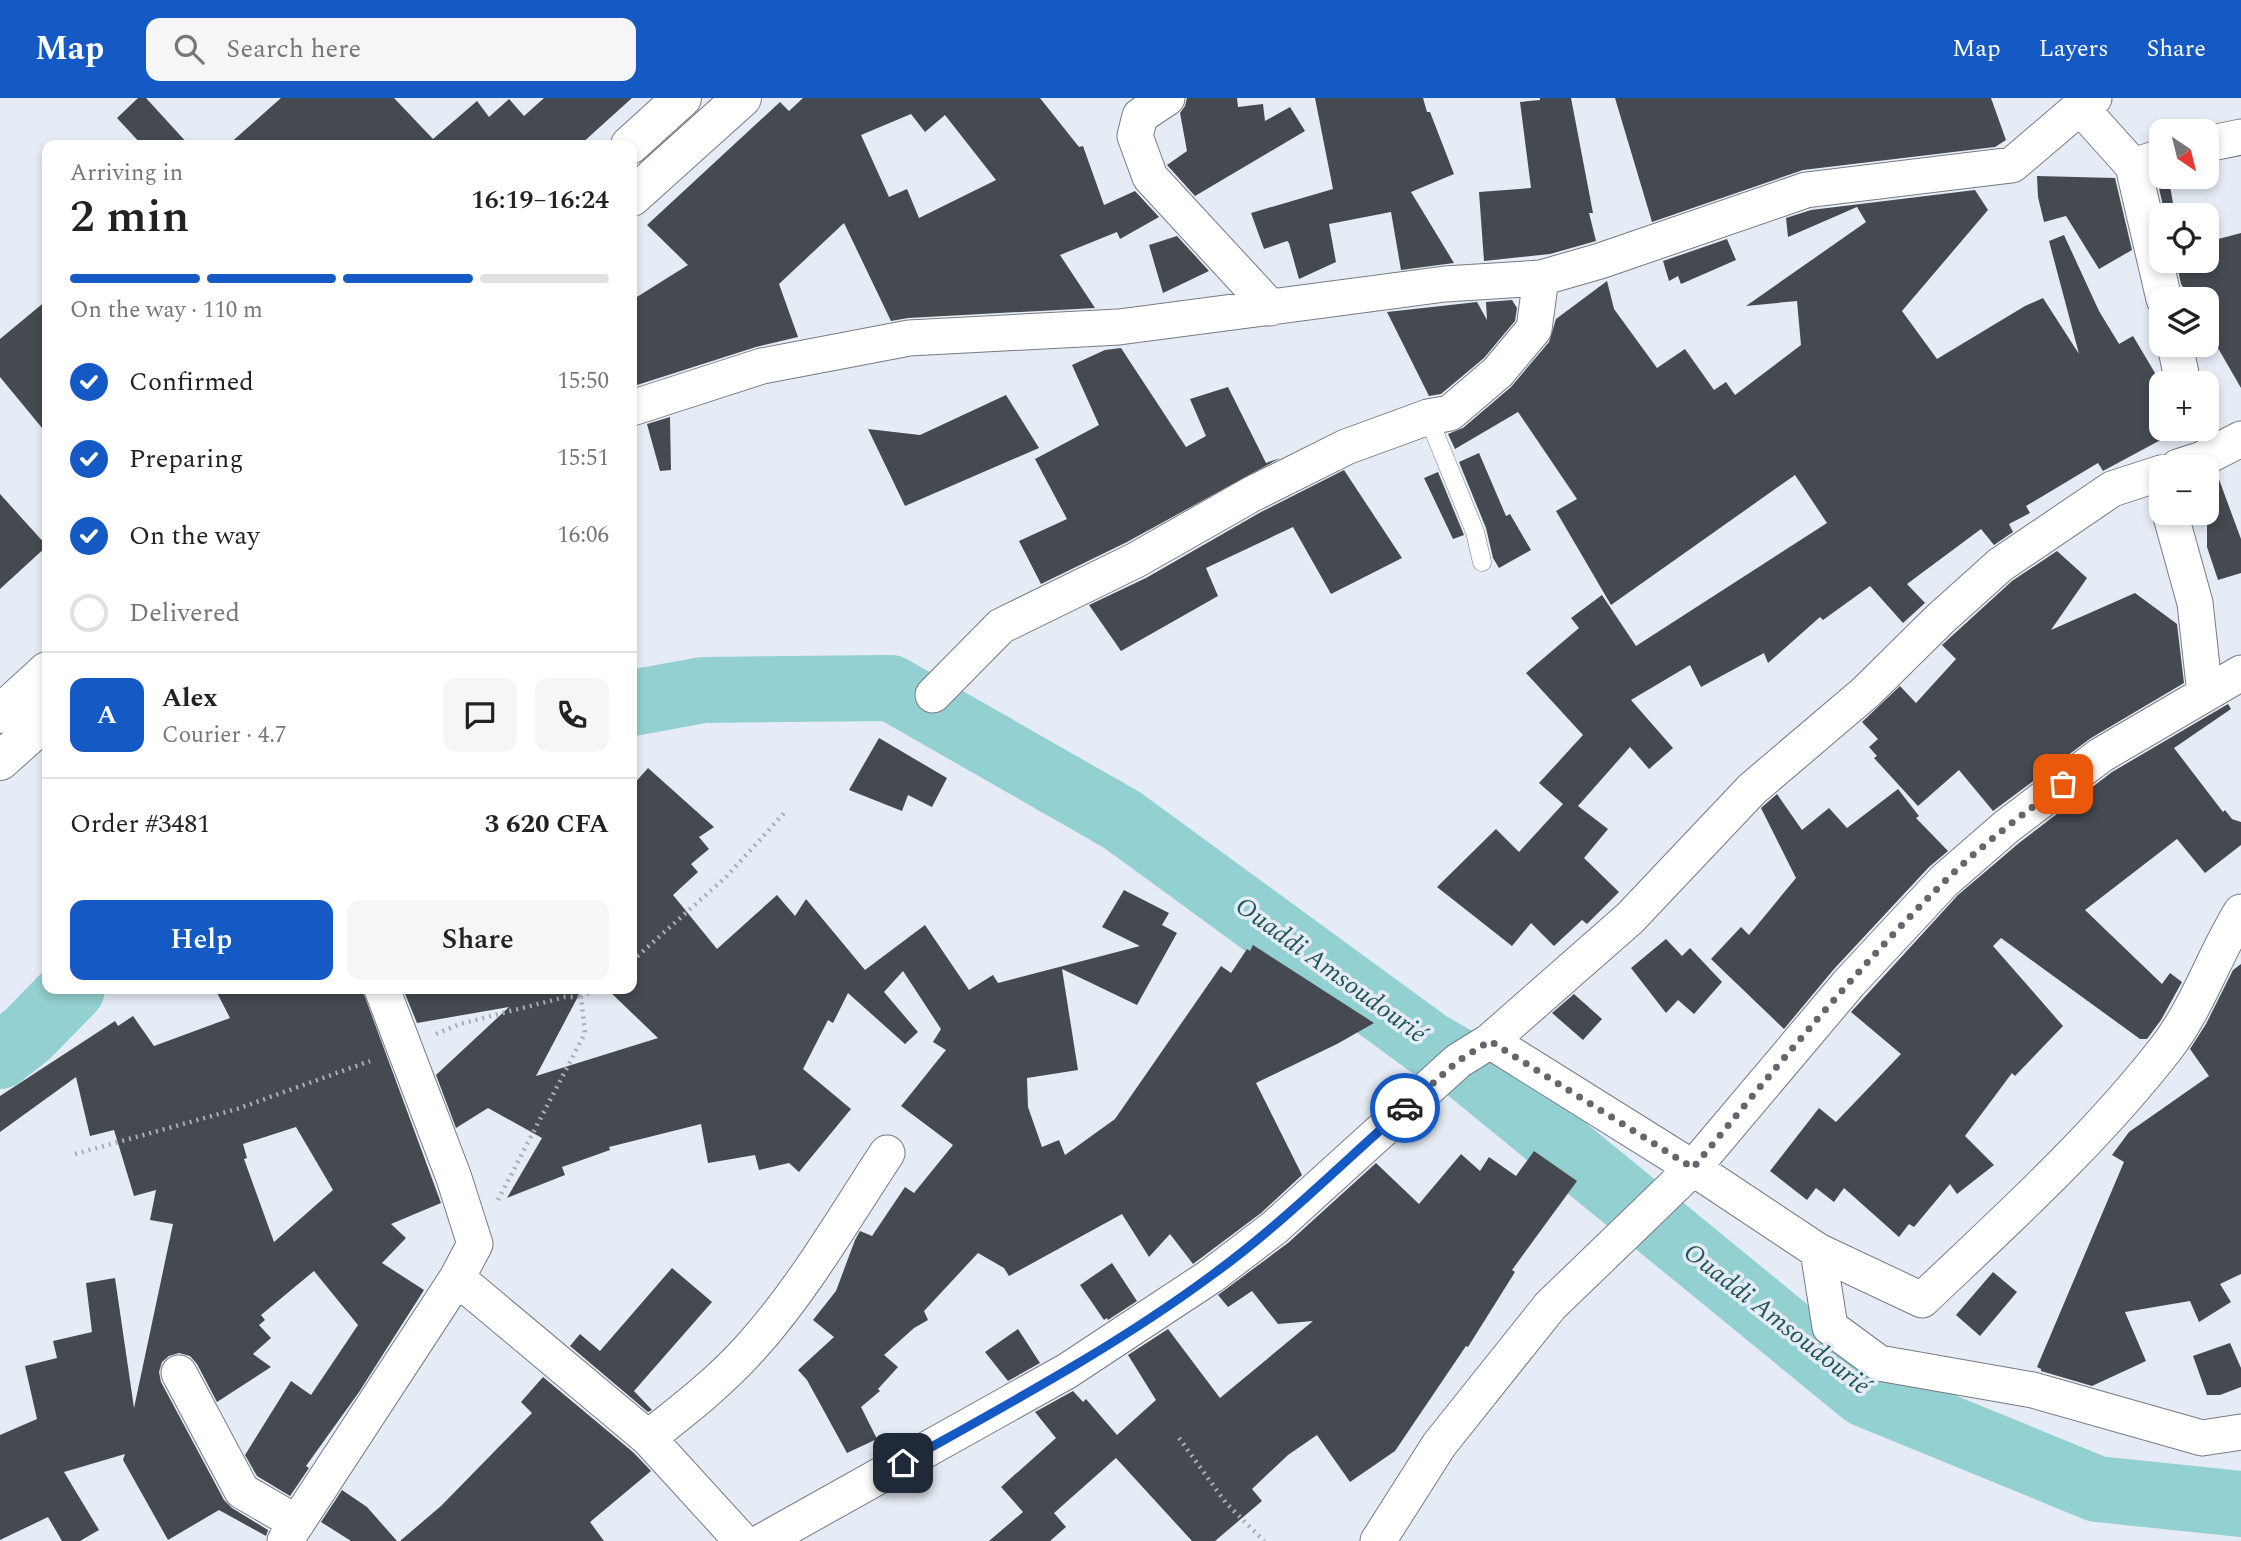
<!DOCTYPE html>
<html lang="en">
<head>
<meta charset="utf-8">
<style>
	:root { --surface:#fff; --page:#f6f6f6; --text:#222; --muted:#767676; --line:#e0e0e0; --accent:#1459c4 }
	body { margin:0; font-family:Spectral,serif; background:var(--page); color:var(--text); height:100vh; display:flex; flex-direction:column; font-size:26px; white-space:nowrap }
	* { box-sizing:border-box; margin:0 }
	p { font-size:23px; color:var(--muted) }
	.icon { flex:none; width:38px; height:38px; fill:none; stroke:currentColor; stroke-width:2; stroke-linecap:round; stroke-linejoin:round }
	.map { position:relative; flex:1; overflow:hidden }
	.drawer { position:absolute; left:42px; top:42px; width:595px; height:854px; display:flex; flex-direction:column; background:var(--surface); border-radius:14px; box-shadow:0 4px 10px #0003 }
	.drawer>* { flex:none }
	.needle { width:46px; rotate:145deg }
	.controls { position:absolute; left:2149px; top:21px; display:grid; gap:14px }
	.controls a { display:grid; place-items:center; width:70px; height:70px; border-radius:14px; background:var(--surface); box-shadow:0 4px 10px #0003; font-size:35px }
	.pin { position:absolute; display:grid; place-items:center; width:60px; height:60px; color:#fff; margin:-30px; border-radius:14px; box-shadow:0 4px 10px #0006 }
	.courier { position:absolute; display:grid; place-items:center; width:70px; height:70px; margin:-35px; border:5px solid #1459c4; border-radius:50%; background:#fff; color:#222; box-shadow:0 2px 9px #0007 }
	.summary em { font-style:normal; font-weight:600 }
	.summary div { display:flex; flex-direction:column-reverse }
	.summary { display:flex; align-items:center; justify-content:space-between; height:119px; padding:0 28px }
	h1 { font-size:46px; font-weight:600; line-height:52px }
	.bar { display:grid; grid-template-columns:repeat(4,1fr); gap:10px 7px; align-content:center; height:84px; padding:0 28px }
	.bar i { height:9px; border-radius:5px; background:var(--line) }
	.bar .on { background:var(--accent) }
	.bar p { grid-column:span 4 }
	.line { display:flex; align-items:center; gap:18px; padding:0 28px; border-top:2px solid var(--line) }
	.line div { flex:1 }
	.round { display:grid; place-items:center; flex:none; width:74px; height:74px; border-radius:14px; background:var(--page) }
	ol { padding:0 28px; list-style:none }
	li { display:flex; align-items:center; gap:21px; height:77px }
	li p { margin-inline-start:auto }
	li .icon { padding:7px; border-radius:50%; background:var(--accent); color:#fff; stroke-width:4 }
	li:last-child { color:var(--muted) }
	li i { width:38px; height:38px; border:4px solid var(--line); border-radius:50% }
	.cta { display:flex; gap:14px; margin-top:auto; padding:14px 28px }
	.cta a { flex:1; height:80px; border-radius:14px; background:var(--accent); color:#fff; font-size:28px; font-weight:600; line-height:80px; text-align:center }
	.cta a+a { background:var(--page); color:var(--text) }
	header { display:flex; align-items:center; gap:42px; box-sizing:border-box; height:98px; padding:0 35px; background:var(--accent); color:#fff }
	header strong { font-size:33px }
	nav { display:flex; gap:38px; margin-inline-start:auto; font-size:24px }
	.search { width:490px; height:63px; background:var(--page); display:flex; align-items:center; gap:18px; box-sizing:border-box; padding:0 24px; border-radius:14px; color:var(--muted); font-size:26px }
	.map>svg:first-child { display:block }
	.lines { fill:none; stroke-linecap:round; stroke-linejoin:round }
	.river { stroke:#93d0d1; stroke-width:66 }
	.building { fill:#454a51; fill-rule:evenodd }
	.service-casing { stroke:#757b83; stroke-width:19 }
	.minor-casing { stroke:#757b83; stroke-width:37 }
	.trunk-casing { stroke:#757b83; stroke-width:40 }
	.path { stroke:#a9aeb5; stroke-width:4.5; stroke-dasharray:2 5; stroke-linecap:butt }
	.service { stroke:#fff; stroke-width:18 }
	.minor { stroke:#fff; stroke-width:35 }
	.trunk { stroke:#fff; stroke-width:38 }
	.done { stroke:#63666b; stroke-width:7; stroke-dasharray:0 12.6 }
	.route { stroke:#1459c4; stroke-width:9 }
	.labels { text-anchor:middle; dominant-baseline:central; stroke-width:7; stroke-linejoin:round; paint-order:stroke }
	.water-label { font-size:26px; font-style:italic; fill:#235859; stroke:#e6ecf5 }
</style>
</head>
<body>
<header>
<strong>Map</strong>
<div class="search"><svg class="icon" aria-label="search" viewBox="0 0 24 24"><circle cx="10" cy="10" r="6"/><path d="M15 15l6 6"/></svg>Search here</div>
<nav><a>Map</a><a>Layers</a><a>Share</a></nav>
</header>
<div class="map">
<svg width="2241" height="1443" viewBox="0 0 2241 1443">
	<rect width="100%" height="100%" fill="#e6ecf5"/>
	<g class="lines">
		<path class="river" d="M632,605L703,592L891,590L1122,722L1430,947L1458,963L1865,1296L2097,1391L2241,1406
			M0,958L27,937L72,891"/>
	</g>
	<path class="building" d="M138,0H146L189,47H142L117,20Z
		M281,0H394L433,41L477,3L489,19L509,1L524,18L544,0H632L580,47H228Z
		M803,0H1040L1079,49L1083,48L1104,107L1135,93L1159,119L1120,141L1117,134L1060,157L1095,210L908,220L891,223L844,125L779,186L798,239L756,249L637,287L632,278V202L688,167L647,127L780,4L789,13ZM911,16L925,34L945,17L996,82L919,120L907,91L889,99L861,37Z
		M1187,0H1237L1238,9L1263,6L1265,23L1290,9L1305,33L1195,98L1167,67L1187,53L1180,15L1185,8Z
		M1315,0H1423L1427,14H1430L1454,76L1411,94L1454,165L1401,172L1391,114L1329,126L1336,164L1299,181L1289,145L1287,143L1264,151L1251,115L1333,91Z
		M1540,0H1571L1593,115H1589L1596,143L1550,156L1484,163L1479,94L1531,90L1520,4L1540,2Z
		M1615,0H1991L2006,42L1995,49L1803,72L1652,124Z
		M2037,78L2115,80L2132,152L2099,171L2066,118L2044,124L2038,99Z
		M2157,81L2169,82L2175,117H2165Z
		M1975,92L1988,112L1902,213L1937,261L2025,208L2043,200L2079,256L2049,143L2064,137L2099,213L2119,246L2133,238L2161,285V331H2168V338L2103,373L2098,365L2026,408L2030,415L2009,426L2013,434L1994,447L1981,431L1907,486L1925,505L1903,525L1870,488L1823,522L1820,519L1768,565L1764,555L1701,589L1690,567L1631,602L1673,650L1649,671L1630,649L1578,708L1608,731L1584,760L1619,794L1587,826L1582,822L1554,848L1531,825L1512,848L1437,789L1496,731L1519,754L1563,706L1539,685L1583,637L1526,575L1579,530L1571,520L1602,497L1636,548L1827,425L1795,377L1611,507L1556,413L1577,401L1518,314L1455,351L1448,336L1463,330L1511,289L1549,244L1556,221L1607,183L1614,211L1657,270L1685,251L1714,292L1726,284L1735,297L1801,247L1797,203L1746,208L1866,124L1857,109L1788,139L1786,120L1811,112Z
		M2241,135V290L2207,231V201H2190L2181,186L2176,163H2207V144Z
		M1177,138L1209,173L1163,195L1149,147Z
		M1727,141L1736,162L1681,186L1678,178L1669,183L1663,163Z
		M47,202V336L0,279V241Z
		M1512,202L1517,210L1515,223L1484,260L1441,296L1429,298L1387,214L1477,204L1487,222L1486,204Z
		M1121,250L1186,349L1206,338L1190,301L1228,289L1266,365L1280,360L1127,444L1041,486L1019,443L1067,421L1035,361L1099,327L1072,267L1105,252Z
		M1006,297L1039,350L905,408L868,331L920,337Z
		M670,319L671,372L660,373L647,326Z
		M1479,355L1506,418L1510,416L1531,452L1499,470L1493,460L1486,430L1459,364Z
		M1344,372L1402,460L1331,496L1293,429L1206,470L1218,498L1121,553L1089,507L1146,480L1261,414Z
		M1438,374L1464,437L1453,441L1424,380Z
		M2217,376L2241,441V475L2218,482L2207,449V381Z
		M0,396L47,448L0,491Z
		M2057,453L2087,480L2051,532L2135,495L2177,526L2184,585L2091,640L1993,713L1959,672L1918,708L1874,660L1877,658L1869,649L1878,641L1862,624L1900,588L1916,605L1956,561L1942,547L2012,483Z
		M2228,606L2231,611L2174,650L2223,714L2225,712L2232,721L2241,724V747L2205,775L2177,741L2085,812L2162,886L2170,875L2182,884L2161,922L2147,941H2140L2001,840L1993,848L2063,928L2015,978L2012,975L1965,1038L1994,1067L1957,1096L1950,1086L1914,1129L1909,1126L1899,1139L1844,1090L1834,1104L1816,1090L1807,1102L1770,1073L1819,1010L1836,1024L1901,956L1851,914L1958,797L2019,745L2112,674Z
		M879,640L947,680L932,709L908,697L902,713L849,692Z
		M648,670L714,729L699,739L709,751L691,766L698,774L673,797L717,851L777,797L795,818L806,801L865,872L925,827L969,892L993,877L998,885L1140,848L1102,829L1124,792L1169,815L1162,827L1177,835L1137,907L1062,871L1078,972L1027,980L1028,1009L1042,1049L1059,1042L1065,1057L1115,1021L1221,868L1231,875L1247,851L1250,853L1253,847L1374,925L1337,946L1256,985L1302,1077L1261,1115L1193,1166L1170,1136L1149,1159L1122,1116L1009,1178L1004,1170L978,1155L924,1213L928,1222L914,1230L884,1257L898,1269L878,1291L880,1293L861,1309L877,1341L847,1355L807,1282L798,1272L834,1239L813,1222L836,1193L855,1142L860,1133L872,1138L905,1089L914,1095L953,1047L901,1008L946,952L933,944L941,931L903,873L884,894L918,934L905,946L848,895L833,925L828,922L803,971L851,1011L799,1074L789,1065L759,1072L755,1057L708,1065L701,1026L609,1049L610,1052L562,1069L565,1077L507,1100L542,1040L488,1010L456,1030L436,977L509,909L417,925L403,891H522V896L529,891H582L536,978L658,940L607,891H632V688Z
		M1898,691L1919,718L1916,720L1948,753L1929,769L1834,871L1784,931L1711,861L1741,829L1749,837L1796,780L1761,710L1777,696L1802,732L1829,710L1847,730Z
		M1666,841L1682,858L1690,850L1722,884L1694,916L1678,902L1666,915L1631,870Z
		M2241,866V1176L2220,1186L2231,1204L2199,1224L2190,1203L2125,1214L2146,1263L2092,1288L2041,1273V1271L2037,1269L2124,1064L2112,1057L2129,1034L2209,978L2190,951L2206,926L2233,872Z
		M215,891H362L441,1105L391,1126L406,1140L382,1165L424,1192L359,1294L306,1368L309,1370L290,1398L257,1378L245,1357L291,1283L311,1297L358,1227L314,1173L261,1217L265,1222L259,1227L271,1240L253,1256L271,1269L217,1304L197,1266L190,1258L179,1255L169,1258L162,1264L159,1274L161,1284L224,1402L232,1410L268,1432L266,1438L219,1412L168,1442L123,1362L125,1356L64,1374L99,1432L80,1443H62L48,1419L0,1442V1337L37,1321L25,1268L57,1260L53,1243L92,1234L86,1185L115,1180L134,1310L173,1126L150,1122L156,1092L134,1098L114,1032L90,1038L76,979L0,1034V998L115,923L118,928L133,918L154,948L230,920ZM296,1029L333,1092L274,1144L244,1061L247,1060L243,1046Z
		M1574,896L1602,921L1583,942L1552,915Z
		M1534,1053L1577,1083L1512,1172L1515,1174L1468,1249L1466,1248L1395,1353L1350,1384L1317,1337L1288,1357L1252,1391L1262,1403L1215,1443H1192L1116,1360L1054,1415L1066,1429L1050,1443H989L1023,1414L1001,1389L1056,1340L1035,1314L1073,1293L1083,1304L1086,1301L1117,1337L1156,1302L1128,1257L1168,1231L1220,1300L1313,1223L1278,1226L1252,1193L1228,1209L1218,1197L1288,1145L1376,1065L1419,1106L1461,1056L1480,1073L1489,1059L1516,1078Z
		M1112,1165L1137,1203L1108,1222L1107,1220L1104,1222L1080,1187Z
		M672,1170L712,1204L634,1293L652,1312L648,1314L570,1248L580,1236L600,1253Z
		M1993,1174L2017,1194L1980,1238L1956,1217Z
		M1018,1231L1040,1265L1008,1283L985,1254Z
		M2230,1245L2241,1270V1289L2220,1297H2207L2193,1258Z
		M543,1279L634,1355L651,1373L590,1424L604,1443H400L441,1408L532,1315L521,1304Z
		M342,1392L367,1409L397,1443H351L321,1424Z"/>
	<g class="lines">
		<defs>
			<path id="service" d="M1428,319L1475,434L1482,464"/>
			<path id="minor" d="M1167,0L1140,18L1135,38L1150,79L1271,210
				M2080,9L2133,68L2164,201
				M2207,46L2241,39
				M2133,68L2161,59
				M2175,247L2183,285
				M632,310L762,268L909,240L1119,229L1445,186L1541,180L1600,163L1806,92L2012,67L2080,9L2094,0
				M2178,369L2200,362L2241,341
				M2161,375L2112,391L2000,467L1940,521L1866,594L1752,691L1630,820L1490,943L1693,1070L1849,885L1944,783L2006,729L2101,657L2241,575
				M2170,415L2195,505L2205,596
				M933,597L1001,528L1136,462L1252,396L1346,349L1428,319L1450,315L1498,274L1534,231L1541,180
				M1818,1153L1922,1202C2006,1122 2095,1042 2167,949C2198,908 2214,858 2241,814
				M457,1180L648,1340L742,1443
				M179,1275L242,1393L297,1425
				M648,1340C685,1311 721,1283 752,1248C804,1190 844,1120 887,1055
				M285,1443L457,1180L475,1146L454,1080L382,891
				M763,1443L1067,1273L1211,1178L1274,1130L1458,963L1490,943
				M1378,1443L1439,1347L1550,1208L1693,1070L1818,1153L1830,1229L1879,1265L2033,1292L2202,1340L2241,1334"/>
			<path id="trunk" d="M630,47L682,0
				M632,99L742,0
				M0,616L47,573
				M0,663L47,621"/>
		</defs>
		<use href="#service" class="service-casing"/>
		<use href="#minor" class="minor-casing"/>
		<use href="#trunk" class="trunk-casing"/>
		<path class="path" d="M632,863L726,779L787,712
			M436,936L460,926L565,899H581
			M75,1056L237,1011L370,963
			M498,1102L585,935L581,899L596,891
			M1179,1340L1226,1405L1264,1443"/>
		<use href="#service" class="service"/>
		<use href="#minor" class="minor"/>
		<use href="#trunk" class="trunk"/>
	</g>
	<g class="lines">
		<path class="done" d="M1405,1010L1458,963L1490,943L1693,1070C1774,972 1854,873 1944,784C1980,748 2022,717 2063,686"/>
		<path class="route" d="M903,1365C1008,1306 1115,1249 1212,1177C1281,1127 1341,1066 1405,1010"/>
	</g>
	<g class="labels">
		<g class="water-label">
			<text transform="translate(1331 872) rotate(36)">Ouaddi Amsoudourié</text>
			<text transform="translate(1777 1221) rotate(38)">Ouaddi Amsoudourié</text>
		</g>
	</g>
</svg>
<div class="controls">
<a><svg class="needle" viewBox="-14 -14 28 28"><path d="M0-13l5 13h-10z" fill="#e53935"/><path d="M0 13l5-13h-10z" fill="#767676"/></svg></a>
<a><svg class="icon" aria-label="locate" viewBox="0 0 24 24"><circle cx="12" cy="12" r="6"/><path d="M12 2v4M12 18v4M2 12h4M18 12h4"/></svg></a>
<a><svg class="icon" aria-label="layers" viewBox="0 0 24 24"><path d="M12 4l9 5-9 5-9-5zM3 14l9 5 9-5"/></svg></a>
<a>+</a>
<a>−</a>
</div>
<div class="pin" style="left:2063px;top:686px;background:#ea580c"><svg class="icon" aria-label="bag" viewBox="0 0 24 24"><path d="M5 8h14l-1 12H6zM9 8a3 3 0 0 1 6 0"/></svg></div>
<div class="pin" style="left:903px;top:1365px;background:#1f2937"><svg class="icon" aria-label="home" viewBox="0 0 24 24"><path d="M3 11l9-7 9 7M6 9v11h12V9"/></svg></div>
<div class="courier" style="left:1405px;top:1010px"><svg class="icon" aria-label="car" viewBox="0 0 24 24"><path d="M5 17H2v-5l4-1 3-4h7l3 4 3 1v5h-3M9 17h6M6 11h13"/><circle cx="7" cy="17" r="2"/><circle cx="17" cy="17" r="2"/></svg></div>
<section class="drawer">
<div class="summary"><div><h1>2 min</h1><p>Arriving in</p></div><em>16:19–16:24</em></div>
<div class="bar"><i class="on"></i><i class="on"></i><i class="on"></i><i></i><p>On the way · 110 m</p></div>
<ol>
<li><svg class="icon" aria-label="check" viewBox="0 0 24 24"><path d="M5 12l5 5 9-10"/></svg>Confirmed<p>15:50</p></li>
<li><svg class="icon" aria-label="check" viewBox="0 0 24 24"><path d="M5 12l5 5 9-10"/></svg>Preparing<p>15:51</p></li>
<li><svg class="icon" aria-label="check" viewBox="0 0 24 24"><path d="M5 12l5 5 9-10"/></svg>On the way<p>16:06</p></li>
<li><i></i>Delivered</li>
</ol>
<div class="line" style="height:126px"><b class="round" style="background:var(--accent);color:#fff">A</b><div><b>Alex</b><p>Courier · 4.7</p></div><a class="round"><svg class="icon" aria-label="chat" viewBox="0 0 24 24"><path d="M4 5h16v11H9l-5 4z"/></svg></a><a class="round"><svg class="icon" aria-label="phone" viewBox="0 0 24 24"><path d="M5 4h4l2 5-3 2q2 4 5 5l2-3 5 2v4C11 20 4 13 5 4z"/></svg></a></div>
<div class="line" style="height:91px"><div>Order #3481</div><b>3 620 CFA</b></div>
<div class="cta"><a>Help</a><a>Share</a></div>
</section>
</div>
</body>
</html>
